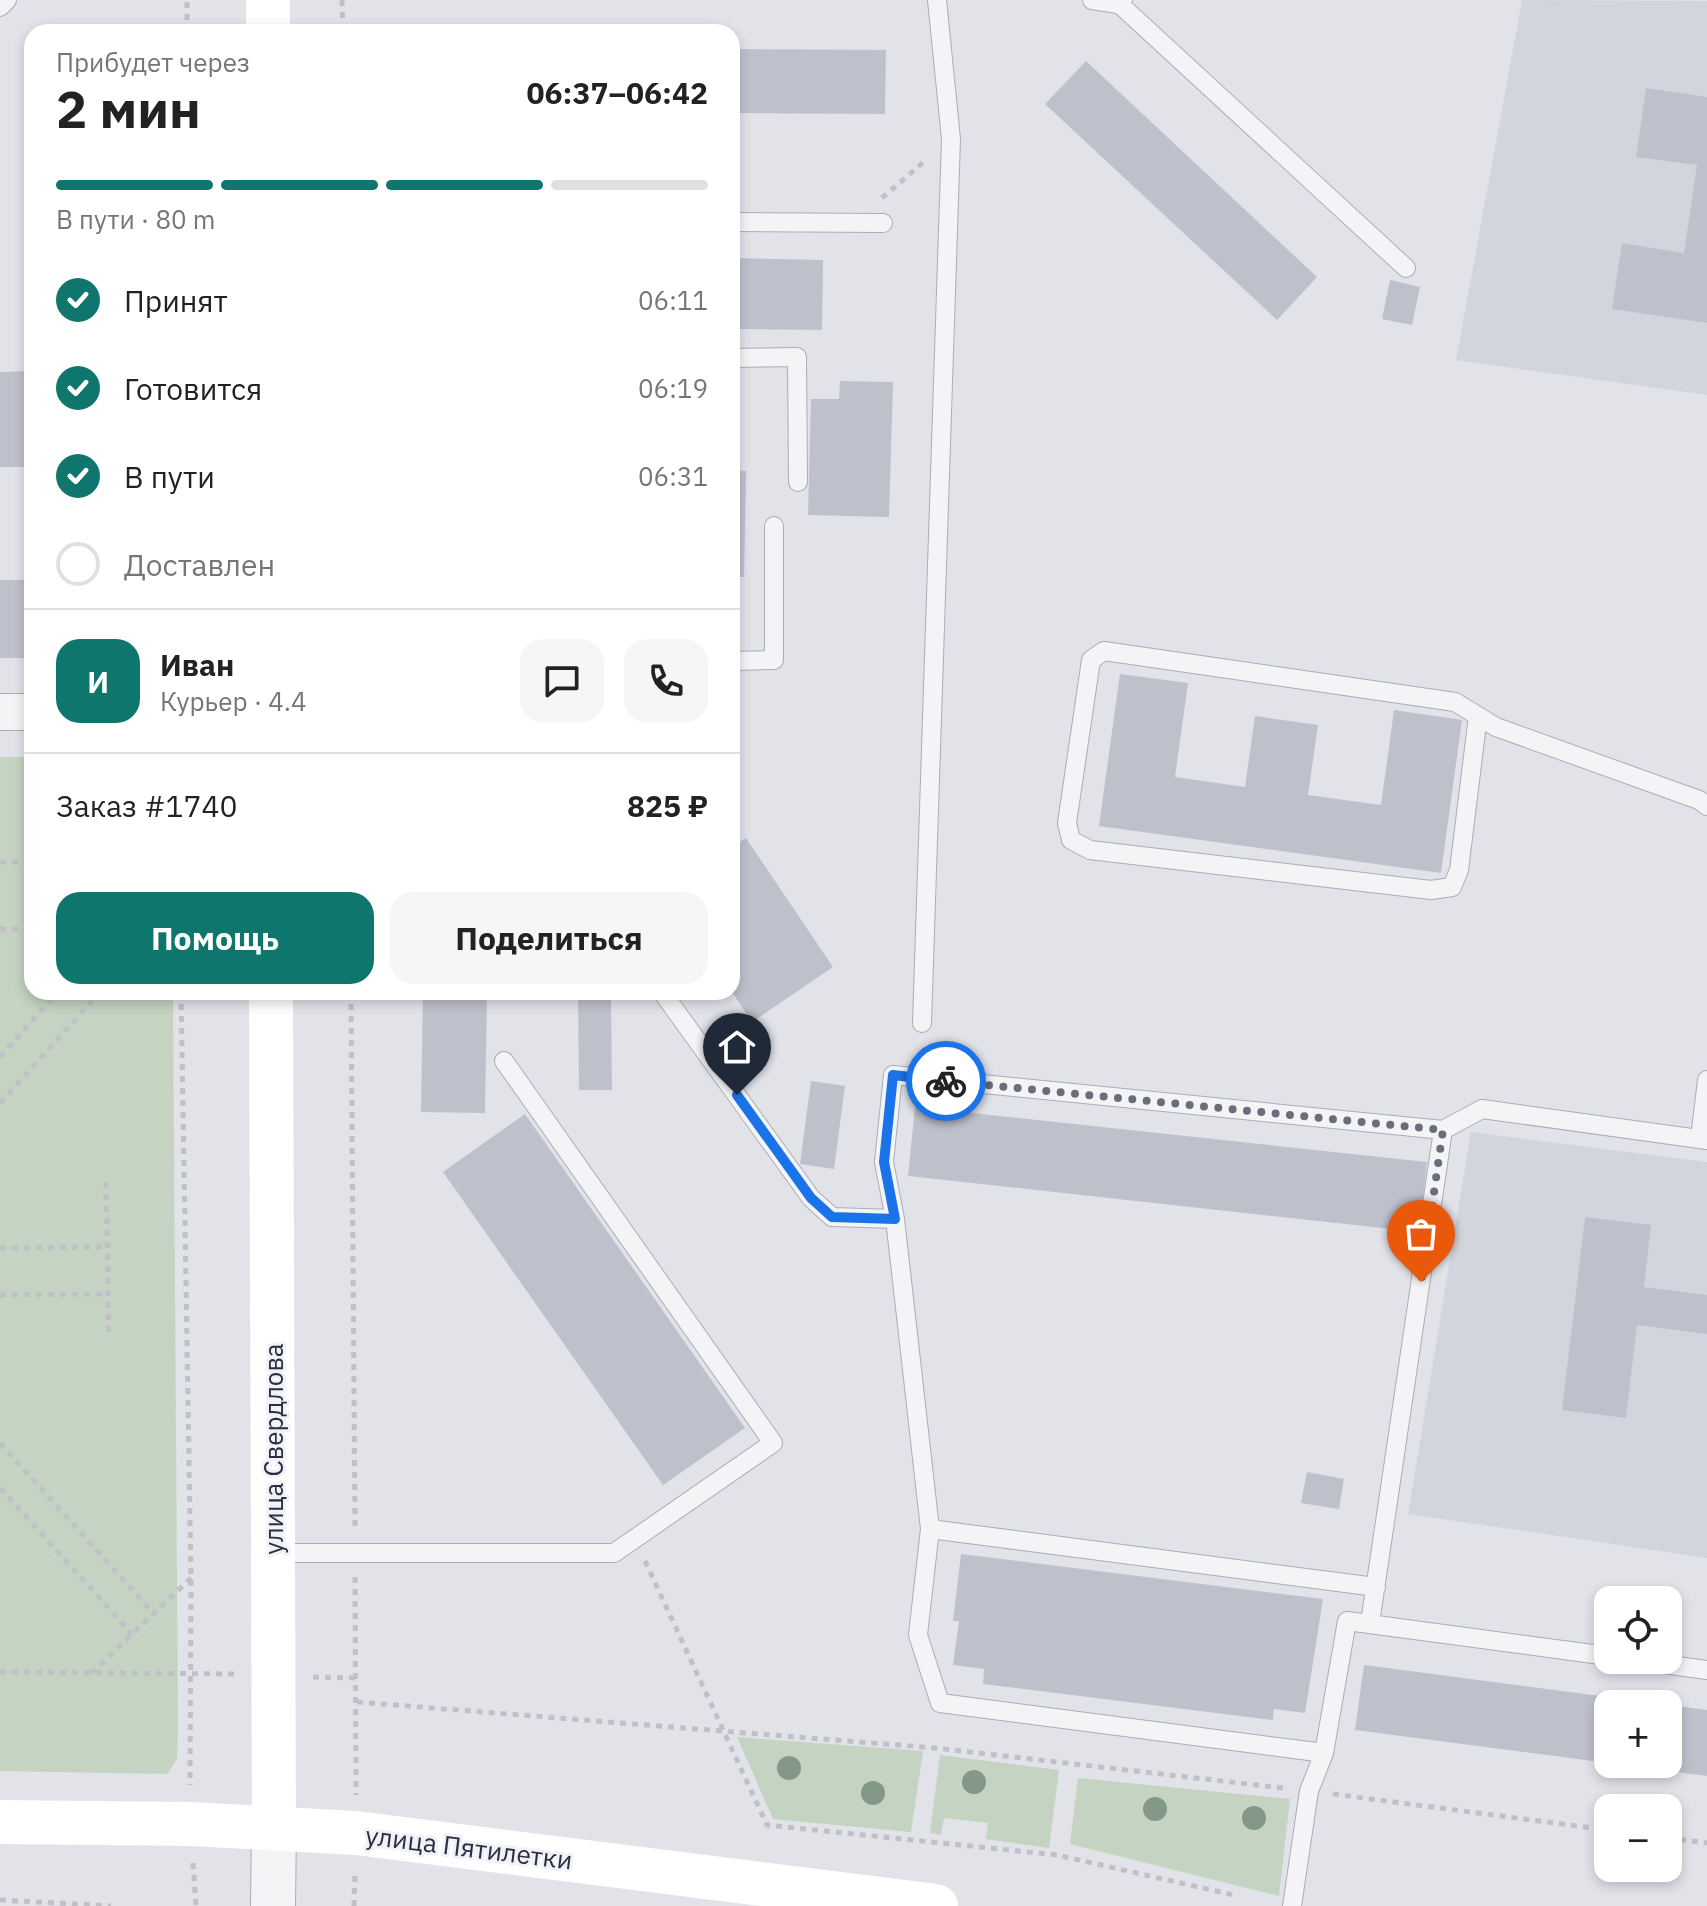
<!DOCTYPE html>
<html lang="ru">
<head>
<meta charset="utf-8">
<style>
	:root { --surface:#fff; --page:#f6f6f6; --text:#222; --muted:#767676; --line:#e0e0e0; --accent:#0f766e }
	body { margin:0; font-family:"IBM Plex Sans",sans-serif; background:var(--page); color:var(--text); height:100vh; display:flex; flex-direction:column; font-size:30px; white-space:nowrap }
	* { box-sizing:border-box; margin:0 }
	p { font-size:26px; color:var(--muted) }
	.icon { flex:none; width:44px; height:44px; fill:none; stroke:currentColor; stroke-width:2; stroke-linecap:round; stroke-linejoin:round }
	.map { position:relative; flex:1; overflow:hidden }
	.drawer { position:absolute; left:24px; top:24px; width:716px; height:976px; display:flex; flex-direction:column; background:var(--surface); border-radius:24px; box-shadow:0 4px 12px #0003 }
	.drawer>* { flex:none }
	.fabs { position:absolute; left:1594px; top:1586px; display:grid; gap:16px }
	.fabs a { display:grid; place-items:center; width:88px; height:88px; border-radius:16px; background:var(--surface); box-shadow:0 4px 12px #0003; font-size:40px }
	.pin { position:absolute; display:grid; place-items:center; width:68px; height:68px; color:#fff; margin:-82px -34px; border-radius:50% 50% 50% 0; rotate:-45deg; box-shadow:0 0 8px #0007 }
	.pin .icon { rotate:45deg }
	.courier { position:absolute; display:grid; place-items:center; width:80px; height:80px; margin:-40px; border:6px solid #1a73e8; border-radius:50%; background:#fff; color:#222; box-shadow:0 2px 10px #0007 }
	.summary em { font-style:normal; font-weight:800 }
	.summary div { display:flex; flex-direction:column-reverse }
	.summary { display:flex; align-items:center; justify-content:space-between; height:136px; padding:0 32px }
	h1 { font-size:52px; font-weight:800; line-height:60px }
	.bar { display:grid; grid-template-columns:repeat(4,1fr); gap:12px 8px; align-content:center; height:96px; padding:0 32px }
	.bar i { height:10px; border-radius:6px; background:var(--line) }
	.bar .on { background:var(--accent) }
	.bar p { grid-column:span 4 }
	.line { display:flex; align-items:center; gap:20px; padding:0 32px; border-top:2px solid var(--line) }
	.line div { flex:1 }
	.round { display:grid; place-items:center; flex:none; width:84px; height:84px; border-radius:24px; background:var(--page) }
	ol { padding:0 32px; list-style:none }
	li { display:flex; align-items:center; gap:24px; height:88px }
	li p { margin-inline-start:auto }
	li .icon { padding:8px; border-radius:50%; background:var(--accent); color:#fff; stroke-width:4 }
	li:last-child { color:var(--muted) }
	li i { width:44px; height:44px; border:4px solid var(--line); border-radius:50% }
	.primary-button { display:flex; gap:16px; margin-top:auto; padding:16px 32px }
	.primary-button a { flex:1; height:92px; border-radius:24px; background:var(--accent); color:#fff; font-size:32px; font-weight:800; line-height:92px; text-align:center }
	.primary-button a+a { background:var(--page); color:var(--text) }
	.map>svg:first-child { display:block }
	.built { fill:#d3d5de }
	.green { fill:#c4d3c2 }
	.building { fill:#bec1cc }
	.lines { fill:none; stroke-linecap:round; stroke-linejoin:round }
	.service-casing { stroke:#aaadb6; stroke-width:20 }
	.minor-casing { stroke:#aaadb6; stroke-width:38 }
	.tertiary-casing { stroke:#aaadb6; stroke-width:46 }
	.path { stroke:#bfc1c7; stroke-width:5; stroke-dasharray:6 6; stroke-linecap:butt }
	.service { stroke:#f4f4f7; stroke-width:18 }
	.minor { stroke:#f4f4f7; stroke-width:36 }
	.tertiary { stroke:#f4f4f7; stroke-width:44 }
	.secondary { stroke:#fff; stroke-width:44 }
	.tree { fill:#849888 }
	.done { stroke:#6a6d7b; stroke-width:8; stroke-dasharray:0 14.4 }
	.route { stroke:#1a73e8; stroke-width:10 }
	.labels { text-anchor:middle; dominant-baseline:central; stroke-width:6; stroke-linejoin:round; paint-order:stroke }
	.street-label { font-size:26px; fill:#2a2e40; stroke:#f0f2f7 }
</style>
</head>
<body>
<div class="map">
<svg width="1707" height="1906" viewBox="0 0 1707 1906">
	<rect width="100%" height="100%" fill="#e1e3e9"/>
	<path class="built" d="M1522,0L1707,1V395L1456,360Z
		M1471,1132L1707,1162V1558L1408,1514Z"/>
	<path class="green" d="M0,757H32V992H173L178,1729L177,1759L167,1774L0,1771Z
		M737,1737L923,1751L911,1832L773,1819Z
		M940,1755L1059,1770L1049,1848L986,1839L988,1823L944,1818L941,1835L930,1833Z
		M1078,1778L1290,1799L1279,1896L1070,1844Z"/>
	<path class="building" d="M732,49L886,50L885,114L732,113Z
		M1086,61L1317,277L1277,320L1045,104Z
		M1646,88L1707,97V323L1612,309L1622,243L1684,253L1697,165L1636,157Z
		M732,258L823,260L822,330L732,329Z
		M1390,280L1420,287L1412,325L1382,319Z
		M32,371V467H0V372Z
		M840,381L893,382L889,517L808,515L811,399H839Z
		M732,470L746,471L744,577L732,576Z
		M0,580H32V658H0Z
		M1120,674L1188,683L1175,777L1245,787L1255,716L1318,725L1308,795L1381,805L1394,710L1462,720L1441,873L1099,826Z
		M746,838L833,967L752,1022L732,992V847Z
		M423,992H487L485,1113L421,1112Z
		M578,992H611L612,1090H579Z
		M811,1081L845,1086L834,1169L800,1164Z
		M915,1107L1427,1162L1419,1232L908,1176Z
		M525,1114L745,1428L663,1485L443,1172Z
		M1585,1217L1651,1225L1644,1287L1707,1295V1334L1637,1325L1626,1418L1562,1410Z
		M1307,1472L1344,1479L1339,1509L1301,1503Z
		M961,1554L1323,1599L1305,1713L1274,1709L1273,1720L983,1684L984,1669L953,1665L959,1621H953Z
		M1364,1665L1646,1702L1645,1704H1608V1763L1355,1730Z
		M1668,1705L1707,1710V1776L1631,1766L1668,1764Z"/>
	<g class="lines">
		<defs>
			<path id="service" d="M1092,0L1118,4L1123,0
				M1115,0L1406,268
				M0,7L7,0
				M732,222L883,223
				M732,358L797,357L798,482
				M732,661L774,660V526
				M1478,716L1459,870L1452,887L1431,890L1090,850L1071,840L1067,823L1091,660L1104,651L1455,702L1496,727L1699,800L1707,806
				M662,992L811,1198L832,1217L895,1219L930,1529L918,1635L940,1703L1324,1753
				M922,1023L951,139L937,0
				M1700,1139L1707,1080
				M895,1219L884,1162L893,1075L1443,1130L1482,1109L1707,1140
				M930,1529L1376,1587
				M273,1553H614L773,1443L504,1061
				M1370,1623L1443,1130
				M1634,1660L1707,1670
				M1292,1906L1309,1791L1324,1753L1347,1621L1608,1656"/>
			<path id="minor" d="M0,712H32"/>
			<path id="tertiary" d="M273,1906L274,1827"/>
		</defs>
		<use href="#service" class="service-casing"/>
		<use href="#minor" class="minor-casing"/>
		<use href="#tertiary" class="tertiary-casing"/>
		<path class="path" d="M342,0L343,32
			M187,32V0
			M882,198L926,160
			M0,862H32
			M0,929H32
			M181,992L191,1578L190,1785
			M351,992L355,1527
			M0,1057L58,992
			M0,1103L100,992
			M106,1182L109,1337
			M0,1248L107,1247
			M0,1295L108,1294
			M0,1443L154,1614
			M0,1488L132,1634
			M645,1561L767,1825L1057,1855L1238,1896
			M355,1577L356,1795
			M0,1672L235,1674
			M91,1673L191,1578
			M313,1677L356,1678
			M357,1702L935,1748L1283,1788
			M1333,1794L1608,1830
			M1668,1838L1707,1843
			M193,1863L196,1906
			M0,1900L111,1906
			M354,1906L355,1873"/>
		<use href="#service" class="service"/>
		<use href="#minor" class="minor"/>
		<use href="#tertiary" class="tertiary"/>
		<path class="secondary" d="M268,0V32
			M271,992L274,1827
			M0,1822L191,1824L356,1833L936,1906"/>
	</g>
	<g class="tree">
		<circle cx="789" cy="1768" r="12"/>
		<circle cx="974" cy="1782" r="12"/>
		<circle cx="873" cy="1793" r="12"/>
		<circle cx="1155" cy="1809" r="12"/>
		<circle cx="1254" cy="1818" r="12"/>
	</g>
	<g class="lines">
		<path class="done" d="M946,1081L1443,1130L1421,1282"/>
		<path class="route" d="M737,1095L811,1198L832,1217L895,1219L884,1162L893,1075L946,1081"/>
	</g>
	<g class="labels">
		<g class="street-label">
			<text transform="translate(273 1449) rotate(-90)">улица Свердлова</text>
			<text transform="translate(469 1847) rotate(7)">улица Пятилетки</text>
		</g>
	</g>
</svg>
<div class="fabs">
<a><svg class="icon" aria-label="locate" viewBox="0 0 24 24"><circle cx="12" cy="12" r="6"/><path d="M12 2v4M12 18v4M2 12h4M18 12h4"/></svg></a>
<a>+</a>
<a>−</a>
</div>
<div class="pin" style="left:1421px;top:1282px;background:#ea580c"><svg class="icon" aria-label="bag" viewBox="0 0 24 24"><path d="M5 8h14l-1 12H6zM9 8a3 3 0 0 1 6 0"/></svg></div>
<div class="pin" style="left:737px;top:1095px;background:#1f2937"><svg class="icon" aria-label="home" viewBox="0 0 24 24"><path d="M3 11l9-7 9 7M6 9v11h12V9"/></svg></div>
<div class="courier" style="left:946px;top:1081px"><svg class="icon" aria-label="bike" viewBox="0 0 24 24"><circle cx="6" cy="16" r="4"/><circle cx="18" cy="16" r="4"/><path d="M6 16l4-8h5l3 8M10 8l3 8H6M13 5h3"/></svg></div>
<section class="drawer">
<div class="summary"><div><h1>2 мин</h1><p>Прибудет через</p></div><em>06:37–06:42</em></div>
<div class="bar"><i class="on"></i><i class="on"></i><i class="on"></i><i></i><p>В пути · 80 m</p></div>
<ol>
<li><svg class="icon" aria-label="check" viewBox="0 0 24 24"><path d="M5 12l5 5 9-10"/></svg>Принят<p>06:11</p></li>
<li><svg class="icon" aria-label="check" viewBox="0 0 24 24"><path d="M5 12l5 5 9-10"/></svg>Готовится<p>06:19</p></li>
<li><svg class="icon" aria-label="check" viewBox="0 0 24 24"><path d="M5 12l5 5 9-10"/></svg>В пути<p>06:31</p></li>
<li><i></i>Доставлен</li>
</ol>
<div class="line" style="height:144px"><b class="round" style="background:var(--accent);color:#fff">И</b><div><b>Иван</b><p>Курьер · 4.4</p></div><a class="round"><svg class="icon" aria-label="chat" viewBox="0 0 24 24"><path d="M4 5h16v11H9l-5 4z"/></svg></a><a class="round"><svg class="icon" aria-label="phone" viewBox="0 0 24 24"><path d="M5 4h4l2 5-3 2q2 4 5 5l2-3 5 2v4C11 20 4 13 5 4z"/></svg></a></div>
<div class="line" style="height:104px"><div>Заказ #1740</div><b>825 ₽</b></div>
<div class="primary-button"><a>Помощь</a><a>Поделиться</a></div>
</section>
</div>
</body>
</html>
